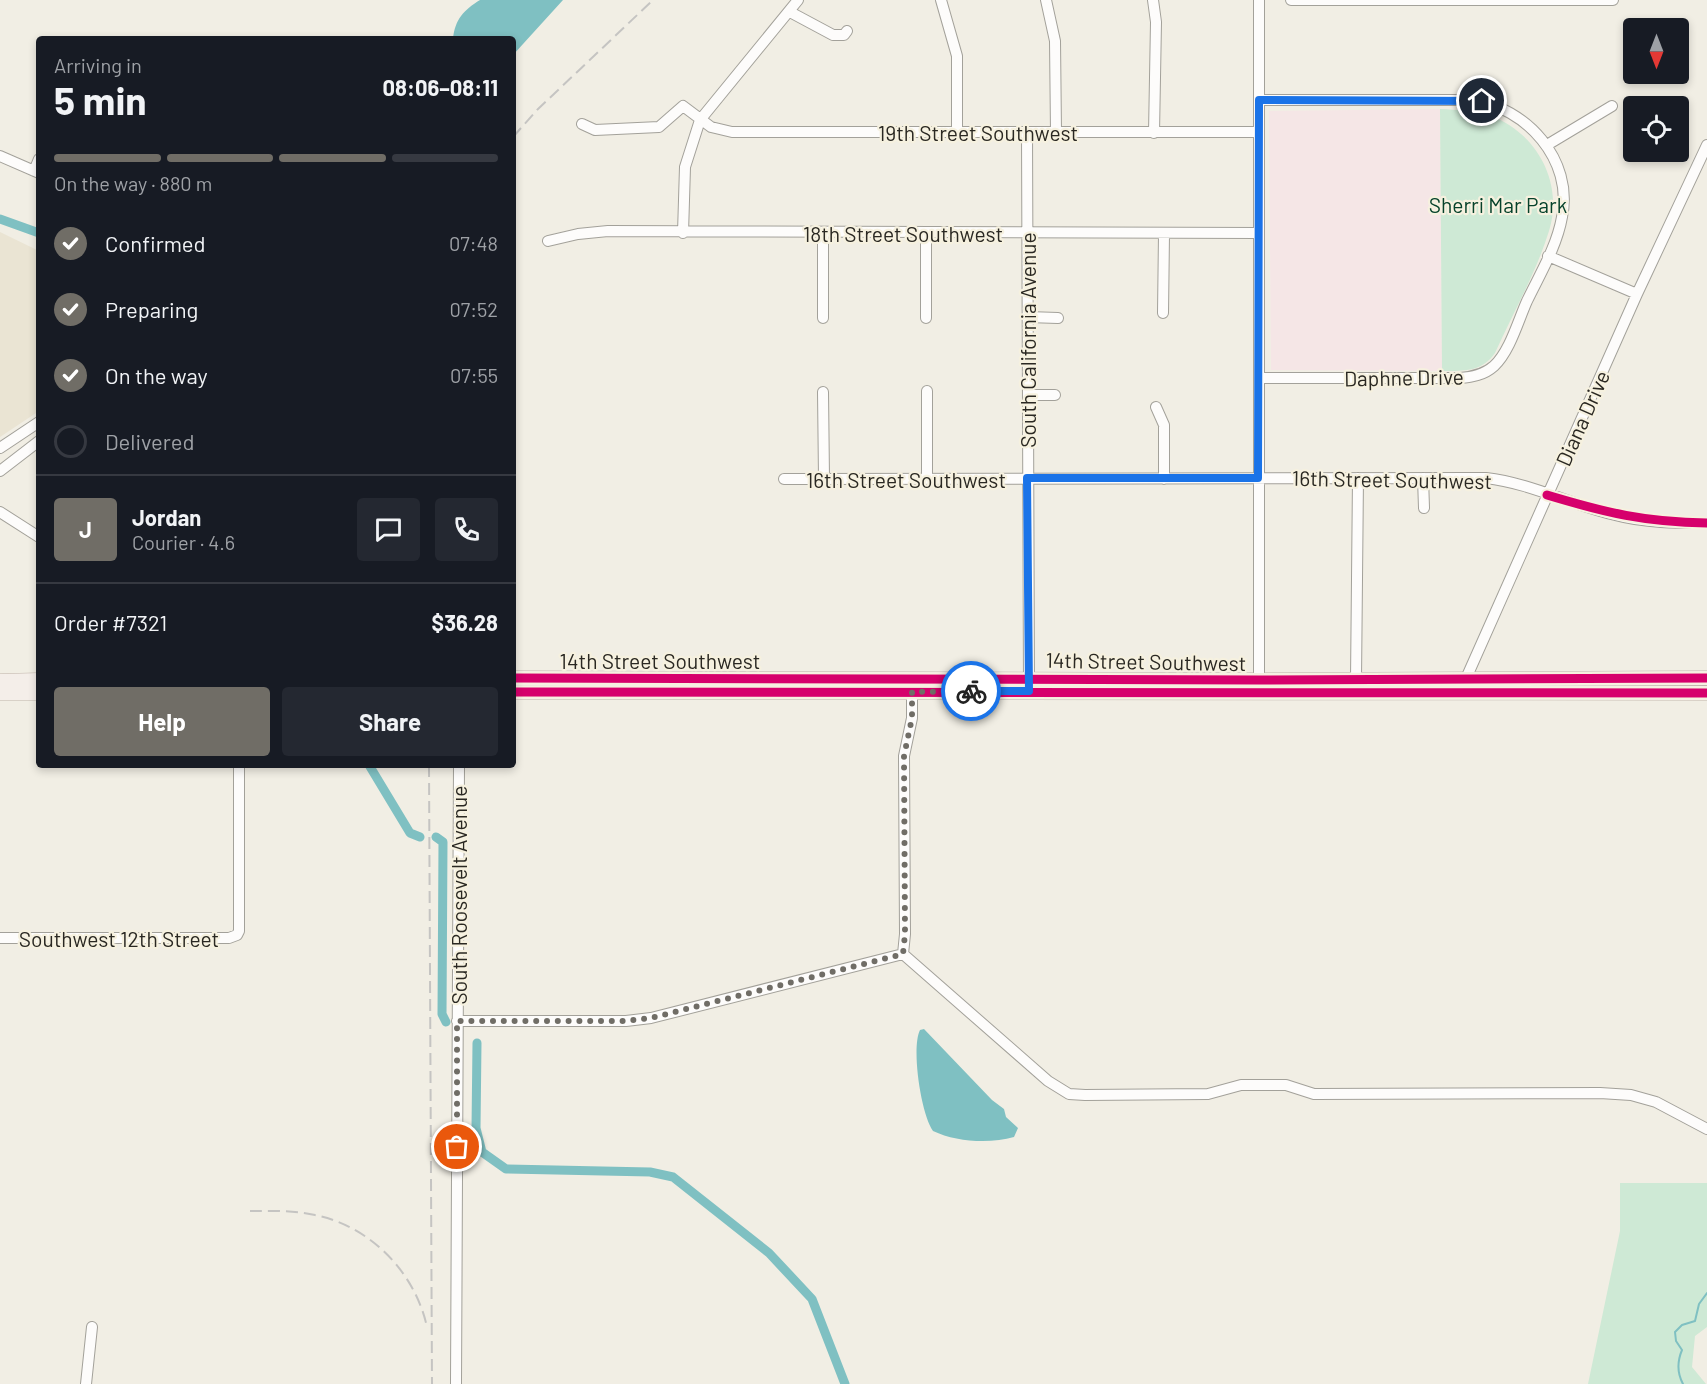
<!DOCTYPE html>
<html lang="en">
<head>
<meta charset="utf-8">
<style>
	:root { --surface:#171b24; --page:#242831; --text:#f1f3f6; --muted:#9ea1a6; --line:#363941; --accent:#706d66 }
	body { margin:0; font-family:Barlow,sans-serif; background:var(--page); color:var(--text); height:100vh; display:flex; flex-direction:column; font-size:22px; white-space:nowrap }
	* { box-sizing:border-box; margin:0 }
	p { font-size:20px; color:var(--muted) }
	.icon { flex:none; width:33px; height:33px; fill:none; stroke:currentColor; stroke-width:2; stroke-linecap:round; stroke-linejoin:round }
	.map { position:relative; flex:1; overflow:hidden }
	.sheet { position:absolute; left:36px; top:36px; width:480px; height:732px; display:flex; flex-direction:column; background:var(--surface); border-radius:6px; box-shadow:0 3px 9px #0003 }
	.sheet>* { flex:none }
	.needle { width:39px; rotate:180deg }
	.controls { position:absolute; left:1623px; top:18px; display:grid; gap:12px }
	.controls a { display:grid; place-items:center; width:66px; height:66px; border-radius:6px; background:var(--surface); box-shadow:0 3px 9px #0003; font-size:30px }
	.pin { position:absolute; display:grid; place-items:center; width:51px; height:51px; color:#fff; margin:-26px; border:3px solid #fff; border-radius:50%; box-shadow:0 2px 6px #0007 }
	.courier { position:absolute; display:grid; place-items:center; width:60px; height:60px; margin:-30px; border:4px solid #1a73e8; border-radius:50%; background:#fff; color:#222; box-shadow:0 2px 8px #0007 }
	.headline em { font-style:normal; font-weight:700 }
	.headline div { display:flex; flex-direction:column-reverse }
	.headline { display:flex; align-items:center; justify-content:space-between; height:102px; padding:0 18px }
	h1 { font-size:39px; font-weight:700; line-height:45px }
	.bar { display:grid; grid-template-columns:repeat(4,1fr); gap:9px 6px; align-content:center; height:72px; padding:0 18px }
	.bar i { height:8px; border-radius:4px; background:var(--line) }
	.bar .selected { background:var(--accent) }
	.bar p { grid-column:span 4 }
	.line { display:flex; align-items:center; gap:15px; padding:0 18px; border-top:2px solid var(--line) }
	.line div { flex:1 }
	.round { display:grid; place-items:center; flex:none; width:63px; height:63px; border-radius:6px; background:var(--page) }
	ol { padding:0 18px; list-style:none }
	li { display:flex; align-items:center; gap:18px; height:66px }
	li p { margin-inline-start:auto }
	li .icon { padding:6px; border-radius:50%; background:var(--accent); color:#fff; stroke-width:4 }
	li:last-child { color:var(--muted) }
	li i { width:33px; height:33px; border:3px solid var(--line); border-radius:50% }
	.primary-button { display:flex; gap:12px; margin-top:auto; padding:12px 18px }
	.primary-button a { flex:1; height:69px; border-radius:6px; background:var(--accent); color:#fff; font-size:24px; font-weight:700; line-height:69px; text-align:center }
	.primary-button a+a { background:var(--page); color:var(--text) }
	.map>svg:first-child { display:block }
	.built { fill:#eae4d3 }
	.education { fill:#f5e6e6 }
	.green { fill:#cee9d5 }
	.water { fill:#7fc0c2 }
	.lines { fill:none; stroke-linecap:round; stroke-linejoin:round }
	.stream { stroke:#7fc0c2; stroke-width:2 }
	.canal { stroke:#7fc0c2; stroke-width:9 }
	.minor-casing { stroke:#a3a19a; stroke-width:12 }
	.major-casing { stroke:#c0b4aa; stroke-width:15 }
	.minor { stroke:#fdfcfb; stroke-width:10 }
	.major { stroke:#f4eee9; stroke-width:14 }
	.rail { stroke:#c5c4c2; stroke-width:2; stroke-dasharray:12 6; stroke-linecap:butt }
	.cycleway-casing { stroke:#f6f1df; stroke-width:13 }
	.cycleway { stroke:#d6006c; stroke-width:9 }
	.done { stroke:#706d66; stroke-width:6; stroke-dasharray:0 10.8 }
	.route { stroke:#1a73e8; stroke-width:8 }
	.labels { text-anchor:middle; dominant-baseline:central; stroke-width:4.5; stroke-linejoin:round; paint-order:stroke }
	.street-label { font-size:21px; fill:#2a2822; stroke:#f6f1df }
	.park-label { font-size:21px; fill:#06422b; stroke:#f6f1df }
</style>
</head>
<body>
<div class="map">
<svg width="1707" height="1384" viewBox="0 0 1707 1384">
	<rect width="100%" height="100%" fill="#f1eee4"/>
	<path class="built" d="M0,232L39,251V411L0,437Z"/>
	<path class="education" d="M1440,109L1442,371L1271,370L1269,111Z"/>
	<path class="green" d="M1440,109C1457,110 1475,110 1491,116C1537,133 1564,183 1549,231C1536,273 1513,313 1495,353C1482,372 1464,371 1442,371Z
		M1620,1183H1707V1327L1695,1336L1692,1367L1706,1384H1588L1620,1231Z"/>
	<path class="water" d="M480,0H563L513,55V39H453C455,19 464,10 480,0Z
		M924,1029L992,1100L1004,1109L1006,1117L1018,1128L1014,1137C990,1144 956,1142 933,1131C921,1114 911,1048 920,1030Z"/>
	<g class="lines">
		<path class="stream" d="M1683,1384C1677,1373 1677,1362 1682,1350L1676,1341L1675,1332L1682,1325L1695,1321L1699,1304L1707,1293"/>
		<path class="canal" d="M0,219L39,233
			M369,765L410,833L420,837
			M436,837L443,842L442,1014L446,1022
			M477,1043L476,1128L482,1152L506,1169L650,1172L673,1177L769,1253L812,1299L845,1384"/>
		<defs>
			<path id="minor" d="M941,0L957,56V132
				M1046,0L1055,41L1056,132
				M1153,0L1156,22L1154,133
				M1259,0V685
				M1291,0H1613
				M790,12L833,35H844L847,31
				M1259,100H1472C1526,107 1574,160 1562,217C1557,246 1540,274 1527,301C1518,321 1510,351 1494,366C1484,375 1472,377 1460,378H1260
				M582,124L595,130L659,127L683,106L711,127L732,132H1259
				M1027,132L1029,687
				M1547,145L1612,106
				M0,156L39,173
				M34,171L39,159
				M683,233L685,167L700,120L798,0
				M823,233V318
				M926,233V318
				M548,241L578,234L608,231L1259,233
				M1548,256L1637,294
				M1163,313L1164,234
				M1028,317L1058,318
				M823,392L824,478
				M1028,395H1055
				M1156,407L1164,425V479
				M0,448L39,422
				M0,471L39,441
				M927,478V391
				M1423,478L1424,508
				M784,479L1486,478C1530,483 1572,505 1615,515C1645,523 1676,523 1707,523
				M0,512L39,537
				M1356,680L1358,478
				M1460,692L1637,294L1707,145
				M0,938H229L237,935L239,931V765
				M903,954L1048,1081L1069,1094L1085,1095L1208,1094L1241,1085H1286L1314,1094L1600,1093L1631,1095L1656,1102L1707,1129
				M903,954L905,934L904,756L912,718V685
				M457,1021H626L651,1018L903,954
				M86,1384L92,1327
				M456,1384L459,765"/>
			<path id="major" d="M513,678L1259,680L1707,678
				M0,681L39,680
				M513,692L1707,693
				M0,693H39"/>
		</defs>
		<use href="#minor" class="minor-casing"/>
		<use href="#major" class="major-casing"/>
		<use href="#minor" class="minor"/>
		<use href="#major" class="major"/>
		<path class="rail" d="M513,137L537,110L653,0
			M429,765L432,1384
			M250,1211C271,1211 293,1210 315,1215C370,1226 415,1272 427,1327"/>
		<defs>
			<path id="cycleway" d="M1547,495C1607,513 1644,522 1707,523
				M513,678L1259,680L1707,678
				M513,692L1707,693"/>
		</defs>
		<use href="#cycleway" class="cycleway-casing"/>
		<use href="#cycleway" class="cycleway"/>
	</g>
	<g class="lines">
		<path class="done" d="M457,1147V1021H626L651,1018L903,954L905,934L904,756L912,718V692L971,691"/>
		<path class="route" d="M971,691H1029L1027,478H1258L1259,100L1482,101"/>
	</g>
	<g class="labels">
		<g class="street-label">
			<text x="978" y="132">19th Street Southwest</text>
			<text x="903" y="233">18th Street Southwest</text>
			<text transform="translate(1027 340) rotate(-90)">South California Avenue</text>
			<text transform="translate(1404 377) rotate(-1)">Daphne Drive</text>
			<text transform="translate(1582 418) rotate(-66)">Diana Drive</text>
			<text x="906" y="479">16th Street Southwest</text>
			<text transform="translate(1392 479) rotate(1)">16th Street Southwest</text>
			<text x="660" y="660">14th Street Southwest</text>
			<text transform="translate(1146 661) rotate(1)">14th Street Southwest</text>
			<text transform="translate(458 895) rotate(-90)">South Roosevelt Avenue</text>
			<text x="119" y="938">Southwest 12th Street</text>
		</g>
		<g class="park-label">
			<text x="1498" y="204">Sherri Mar Park</text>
		</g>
	</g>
</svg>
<div class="controls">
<a><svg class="needle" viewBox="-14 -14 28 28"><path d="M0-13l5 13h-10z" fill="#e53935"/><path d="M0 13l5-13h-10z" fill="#9ea1a6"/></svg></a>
<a><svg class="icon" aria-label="locate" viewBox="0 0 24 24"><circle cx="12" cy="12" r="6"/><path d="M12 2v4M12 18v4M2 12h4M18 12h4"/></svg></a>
</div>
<div class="pin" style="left:457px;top:1147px;background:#ea580c"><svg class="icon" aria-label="bag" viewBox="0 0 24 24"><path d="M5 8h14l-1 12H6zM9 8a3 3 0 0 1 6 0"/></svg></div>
<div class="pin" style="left:1482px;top:101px;background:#1f2937"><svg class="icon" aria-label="home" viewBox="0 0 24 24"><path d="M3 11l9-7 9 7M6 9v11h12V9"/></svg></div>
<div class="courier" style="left:971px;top:691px"><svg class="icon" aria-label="bike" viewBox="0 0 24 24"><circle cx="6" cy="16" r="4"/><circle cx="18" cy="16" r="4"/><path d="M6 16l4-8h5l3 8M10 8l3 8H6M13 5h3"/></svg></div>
<section class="sheet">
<div class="headline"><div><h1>5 min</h1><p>Arriving in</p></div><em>08:06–08:11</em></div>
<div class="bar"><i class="selected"></i><i class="selected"></i><i class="selected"></i><i></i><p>On the way · 880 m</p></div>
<ol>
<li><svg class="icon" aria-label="check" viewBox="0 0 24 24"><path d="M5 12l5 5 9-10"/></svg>Confirmed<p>07:48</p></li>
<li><svg class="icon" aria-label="check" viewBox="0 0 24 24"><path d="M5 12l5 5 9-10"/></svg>Preparing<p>07:52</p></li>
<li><svg class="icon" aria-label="check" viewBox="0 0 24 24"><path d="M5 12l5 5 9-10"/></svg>On the way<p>07:55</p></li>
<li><i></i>Delivered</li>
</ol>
<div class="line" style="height:108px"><b class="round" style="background:var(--accent);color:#fff">J</b><div><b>Jordan</b><p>Courier · 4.6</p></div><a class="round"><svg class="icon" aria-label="chat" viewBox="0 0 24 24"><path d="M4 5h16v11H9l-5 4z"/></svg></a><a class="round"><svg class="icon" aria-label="phone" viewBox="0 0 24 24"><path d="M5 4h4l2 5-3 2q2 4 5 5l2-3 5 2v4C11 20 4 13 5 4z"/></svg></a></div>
<div class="line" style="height:78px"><div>Order #7321</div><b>$36.28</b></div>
<div class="primary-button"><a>Help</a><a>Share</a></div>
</section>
</div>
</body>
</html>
